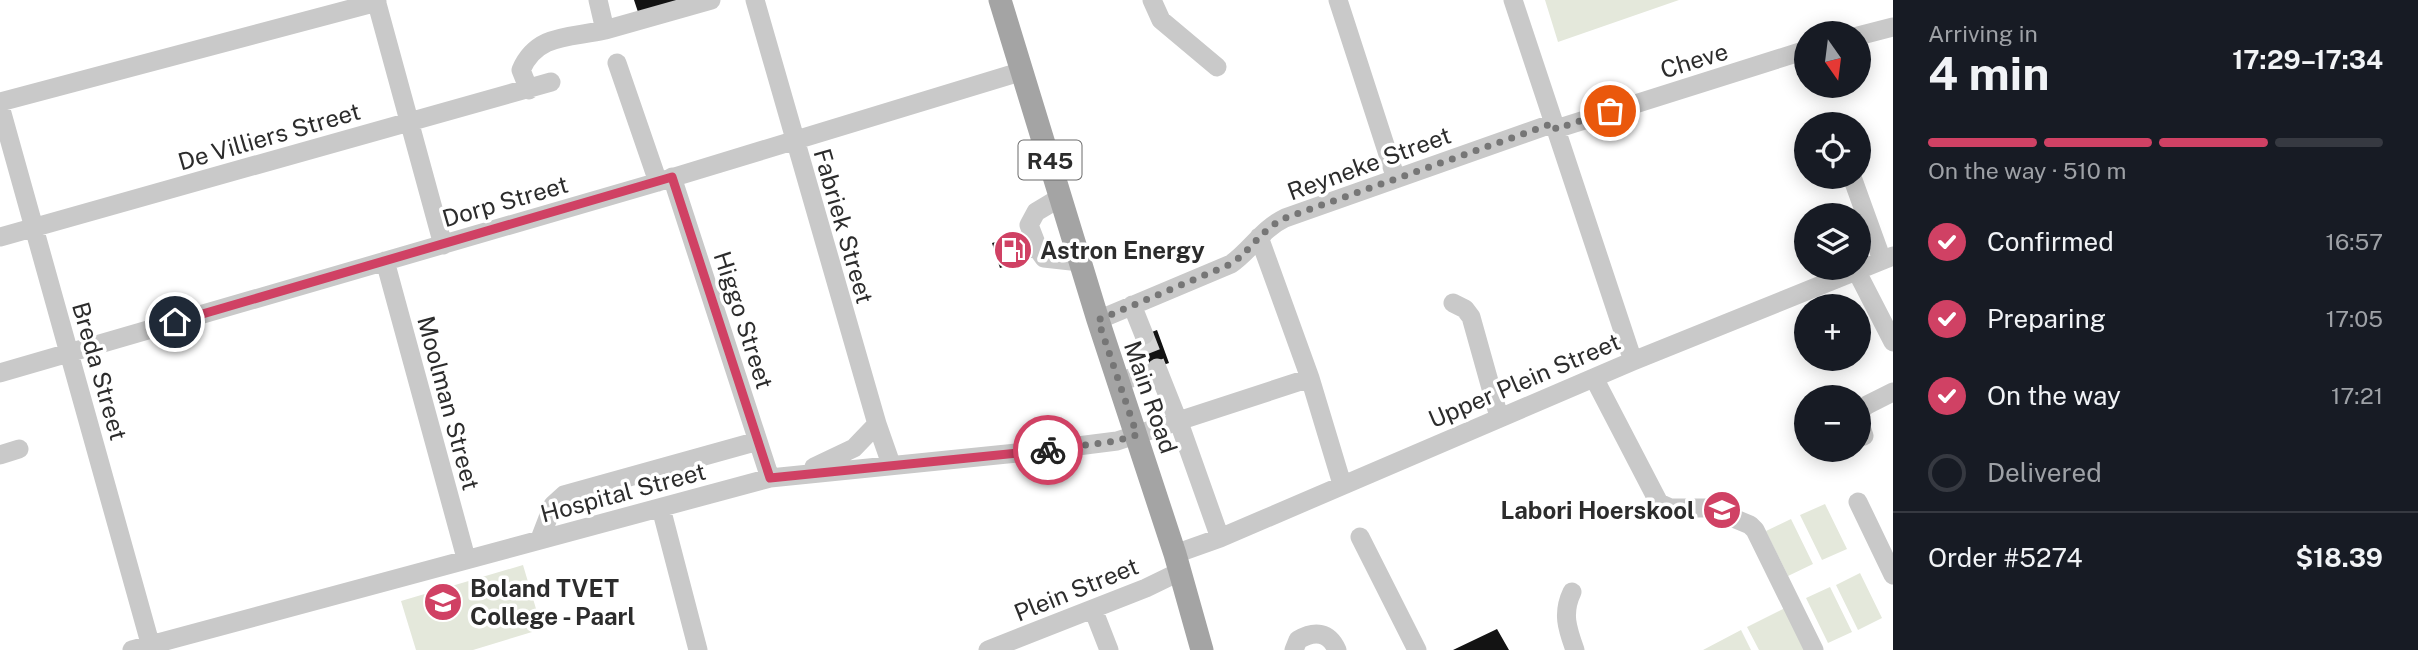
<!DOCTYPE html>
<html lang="en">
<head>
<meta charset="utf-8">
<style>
	:root { --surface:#171b24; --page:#20242c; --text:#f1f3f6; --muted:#9ea1a6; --line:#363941; --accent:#d04164 }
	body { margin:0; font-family:"Public Sans",sans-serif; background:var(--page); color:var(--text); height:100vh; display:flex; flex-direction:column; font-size:26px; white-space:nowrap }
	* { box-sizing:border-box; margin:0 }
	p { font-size:23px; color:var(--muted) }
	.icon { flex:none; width:38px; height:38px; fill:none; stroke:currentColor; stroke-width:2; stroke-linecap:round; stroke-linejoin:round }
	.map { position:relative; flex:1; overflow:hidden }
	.drawer { display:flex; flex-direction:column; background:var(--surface); width:525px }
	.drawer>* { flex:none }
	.needle { width:46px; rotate:166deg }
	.fabs { position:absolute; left:1794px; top:21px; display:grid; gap:14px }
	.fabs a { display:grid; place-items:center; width:77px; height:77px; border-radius:50%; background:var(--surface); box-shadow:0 4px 18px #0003; font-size:35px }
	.pin { position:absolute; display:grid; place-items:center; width:60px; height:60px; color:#fff; margin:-30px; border:4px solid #fff; border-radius:50%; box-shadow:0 2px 7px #0007 }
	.courier { position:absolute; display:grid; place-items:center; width:70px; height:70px; margin:-35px; border:5px solid #d04164; border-radius:50%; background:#fff; color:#222; box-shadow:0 2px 9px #0007 }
	.summary em { font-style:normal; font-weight:700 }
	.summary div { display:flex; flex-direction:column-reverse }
	.summary { display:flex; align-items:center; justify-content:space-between; height:119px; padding:0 35px }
	h1 { font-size:46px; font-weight:700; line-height:52px }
	.bar { display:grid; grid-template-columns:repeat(4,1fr); gap:10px 7px; align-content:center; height:84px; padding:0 35px }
	.bar i { height:9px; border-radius:5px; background:var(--line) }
	.bar .active { background:var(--accent) }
	.bar p { grid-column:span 4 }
	.line { display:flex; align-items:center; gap:18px; padding:0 35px; border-top:2px solid var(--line) }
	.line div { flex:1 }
	ol { padding:0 35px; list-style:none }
	li { display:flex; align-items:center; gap:21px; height:77px }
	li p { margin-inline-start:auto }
	li .icon { padding:7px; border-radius:50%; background:var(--accent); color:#fff; stroke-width:4 }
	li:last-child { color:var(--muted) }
	li i { width:38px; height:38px; border:4px solid var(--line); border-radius:50% }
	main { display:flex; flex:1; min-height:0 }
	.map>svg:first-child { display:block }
	.green { fill:#e4e8db }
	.building { fill:#131313 }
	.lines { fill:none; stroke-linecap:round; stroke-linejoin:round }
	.minor-tunnel { stroke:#d5d5d5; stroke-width:19; stroke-dasharray:19 10; stroke-linecap:butt }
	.minor { stroke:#c9c9c9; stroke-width:19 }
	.major { stroke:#a4a4a4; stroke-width:23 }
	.done { stroke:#767676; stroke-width:7; stroke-dasharray:0 12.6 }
	.route { stroke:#d04164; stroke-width:9 }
	.labels { text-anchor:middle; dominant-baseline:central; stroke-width:7; stroke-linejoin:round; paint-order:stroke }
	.shield { fill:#fff; stroke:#6b6b6b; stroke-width:2 }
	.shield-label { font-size:23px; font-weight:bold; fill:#2c2c2c }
	.street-label { font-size:24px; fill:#2c2c2c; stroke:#fff }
	.poi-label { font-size:24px; font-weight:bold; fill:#2c2c2c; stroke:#fff; text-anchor:start }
</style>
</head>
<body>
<main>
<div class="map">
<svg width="1893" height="650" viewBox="0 0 1893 650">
	<rect width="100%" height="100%" fill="#fff"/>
	<path class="green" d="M1545,0H1679L1558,42Z
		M1825,504L1847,549L1822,560L1800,515Z
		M1791,519L1813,564L1788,576L1766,531Z
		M523,565L542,629L473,650H416L401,601Z
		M1860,573L1882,618L1858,630L1836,585Z
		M1830,587L1852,632L1828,643L1806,598Z
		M1785,608L1807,650H1759L1747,627Z
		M1741,630L1751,650H1703Z"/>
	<path class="building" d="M634,0H679L638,12Z
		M1026,233L1033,257L1000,268L992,243Z
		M1157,330L1169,363L1152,369L1139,337Z
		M1497,629L1509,650H1453Z"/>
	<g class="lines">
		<path class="minor-tunnel" d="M1144,335L1157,368"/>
		<path class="minor" d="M376,0L443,245
			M598,0L605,30L711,0
			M755,0L877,424L891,464
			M1152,0L1161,20L1217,67
			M1338,0L1396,179
			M1513,0L1633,361
			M1858,36L1893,27
			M617,63L658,182
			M529,90L521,70C537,33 571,38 605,30
			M0,102L377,2
			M0,106L152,650
			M1556,129L1806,50
			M672,177L770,478
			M1852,177L1882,260
			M1061,197L1036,212L1029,225L1039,251L1044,258L1080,262
			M0,237L551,82
			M1259,237L1310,378
			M385,261L466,558
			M1856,270L1893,342
			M1453,303L1465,309L1471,317L1499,417
			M1132,305L1144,335
			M1098,320L1231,264C1251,250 1262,229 1285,218L1554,123
			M1157,368L1182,431L1220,538
			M0,373L658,182L1023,71
			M1594,378L1659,503L1670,508H1709L1750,525L1755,530L1814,650
			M1118,381L1158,372
			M1858,413L1867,405L1893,392
			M1858,418L1864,436
			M0,455L19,449
			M814,467L854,448L877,424
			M1858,502L1893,575
			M661,508L698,650
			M1360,537L1417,650
			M540,539L553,505L564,495L758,441
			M1175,554L1220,538L1633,361L1893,256
			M1572,592C1562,613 1567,628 1575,650
			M1093,609L1109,650
			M132,650L770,478L1046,450L1117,441L1310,378L1342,484
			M988,650L1146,588L1181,571
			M1294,650L1298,640C1315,630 1329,632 1337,650"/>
		<path class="major" d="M1000,0L1098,320L1175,554L1202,650"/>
	</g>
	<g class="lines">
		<path class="done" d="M1048,450L1116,441L1137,435L1098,320L1231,264C1251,250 1262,229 1285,218L1554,123L1556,129L1610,111"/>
		<path class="route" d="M175,322L672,177L770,478L1048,450"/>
	</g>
	<defs>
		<symbol id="fuel-disc" viewBox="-11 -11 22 22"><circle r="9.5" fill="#d04164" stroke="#fff"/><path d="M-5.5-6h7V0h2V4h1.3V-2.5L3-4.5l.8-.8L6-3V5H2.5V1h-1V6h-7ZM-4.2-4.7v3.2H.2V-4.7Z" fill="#fff"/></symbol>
		<symbol id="school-disc" viewBox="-11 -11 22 22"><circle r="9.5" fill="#d04164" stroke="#fff"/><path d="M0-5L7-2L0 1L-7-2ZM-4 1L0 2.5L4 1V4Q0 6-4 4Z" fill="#fff"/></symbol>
	</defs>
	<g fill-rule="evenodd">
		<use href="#fuel-disc" x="991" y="228" width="44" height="44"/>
		<use href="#school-disc" x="1700" y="488" width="44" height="44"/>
		<use href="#school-disc" x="421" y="580" width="44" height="44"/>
	</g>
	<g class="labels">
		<rect class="shield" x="1018.5" y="140.5" width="63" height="39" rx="5"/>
		<g class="shield-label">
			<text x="1050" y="160">R45</text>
		</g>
		<g class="street-label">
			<text transform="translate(1694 60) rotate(-17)">Cheve</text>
			<text transform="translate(269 136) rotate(-16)">De Villiers Street</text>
			<text transform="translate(1369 163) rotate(-20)">Reyneke Street</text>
			<text transform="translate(505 201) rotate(-16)">Dorp Street</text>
			<text transform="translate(844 226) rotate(74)">Fabriek Street</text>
			<text transform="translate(744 320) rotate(72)">Higgo Street</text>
			<text transform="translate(100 371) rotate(74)">Breda Street</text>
			<text transform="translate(1524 380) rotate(-23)">Upper Plein Street</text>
			<text transform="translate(1151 397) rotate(71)">Main Road</text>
			<text transform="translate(449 403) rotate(75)">Moolman Street</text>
			<text transform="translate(623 492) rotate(-15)">Hospital Street</text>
			<text transform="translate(1076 589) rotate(-22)">Plein Street</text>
		</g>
		<g class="poi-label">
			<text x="1040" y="250">Astron Energy</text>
			<text x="1695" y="510" text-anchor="end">Labori Hoerskool</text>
			<text x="470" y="588">Boland TVET<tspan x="470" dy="28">College - Paarl</tspan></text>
		</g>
	</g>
</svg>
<div class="fabs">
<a><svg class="needle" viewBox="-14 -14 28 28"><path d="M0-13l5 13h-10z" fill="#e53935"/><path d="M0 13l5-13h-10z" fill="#9ea1a6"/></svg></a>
<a><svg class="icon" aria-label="locate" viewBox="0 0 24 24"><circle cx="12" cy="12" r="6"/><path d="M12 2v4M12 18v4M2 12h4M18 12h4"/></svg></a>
<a><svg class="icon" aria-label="layers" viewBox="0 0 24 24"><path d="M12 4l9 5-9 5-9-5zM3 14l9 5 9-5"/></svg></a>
<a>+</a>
<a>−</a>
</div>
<div class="pin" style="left:1610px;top:111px;background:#ea580c"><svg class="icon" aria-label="bag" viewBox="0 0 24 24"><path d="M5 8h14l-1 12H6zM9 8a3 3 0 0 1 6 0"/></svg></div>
<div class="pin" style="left:175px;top:322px;background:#1f2937"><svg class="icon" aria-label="home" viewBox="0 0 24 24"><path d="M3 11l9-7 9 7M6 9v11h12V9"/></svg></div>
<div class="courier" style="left:1048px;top:450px"><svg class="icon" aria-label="bike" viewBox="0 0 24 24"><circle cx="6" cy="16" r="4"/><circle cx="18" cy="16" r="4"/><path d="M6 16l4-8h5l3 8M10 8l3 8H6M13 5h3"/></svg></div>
</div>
<section class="drawer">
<div class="summary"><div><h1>4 min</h1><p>Arriving in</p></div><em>17:29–17:34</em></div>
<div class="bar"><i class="active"></i><i class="active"></i><i class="active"></i><i></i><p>On the way · 510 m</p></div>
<ol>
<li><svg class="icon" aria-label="check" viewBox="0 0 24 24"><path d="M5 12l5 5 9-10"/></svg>Confirmed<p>16:57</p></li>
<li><svg class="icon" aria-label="check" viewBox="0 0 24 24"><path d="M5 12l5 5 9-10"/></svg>Preparing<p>17:05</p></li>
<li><svg class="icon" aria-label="check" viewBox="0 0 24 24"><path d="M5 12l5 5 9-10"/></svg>On the way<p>17:21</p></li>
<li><i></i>Delivered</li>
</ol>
<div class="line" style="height:91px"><div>Order #5274</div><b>$18.39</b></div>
</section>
</main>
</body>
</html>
